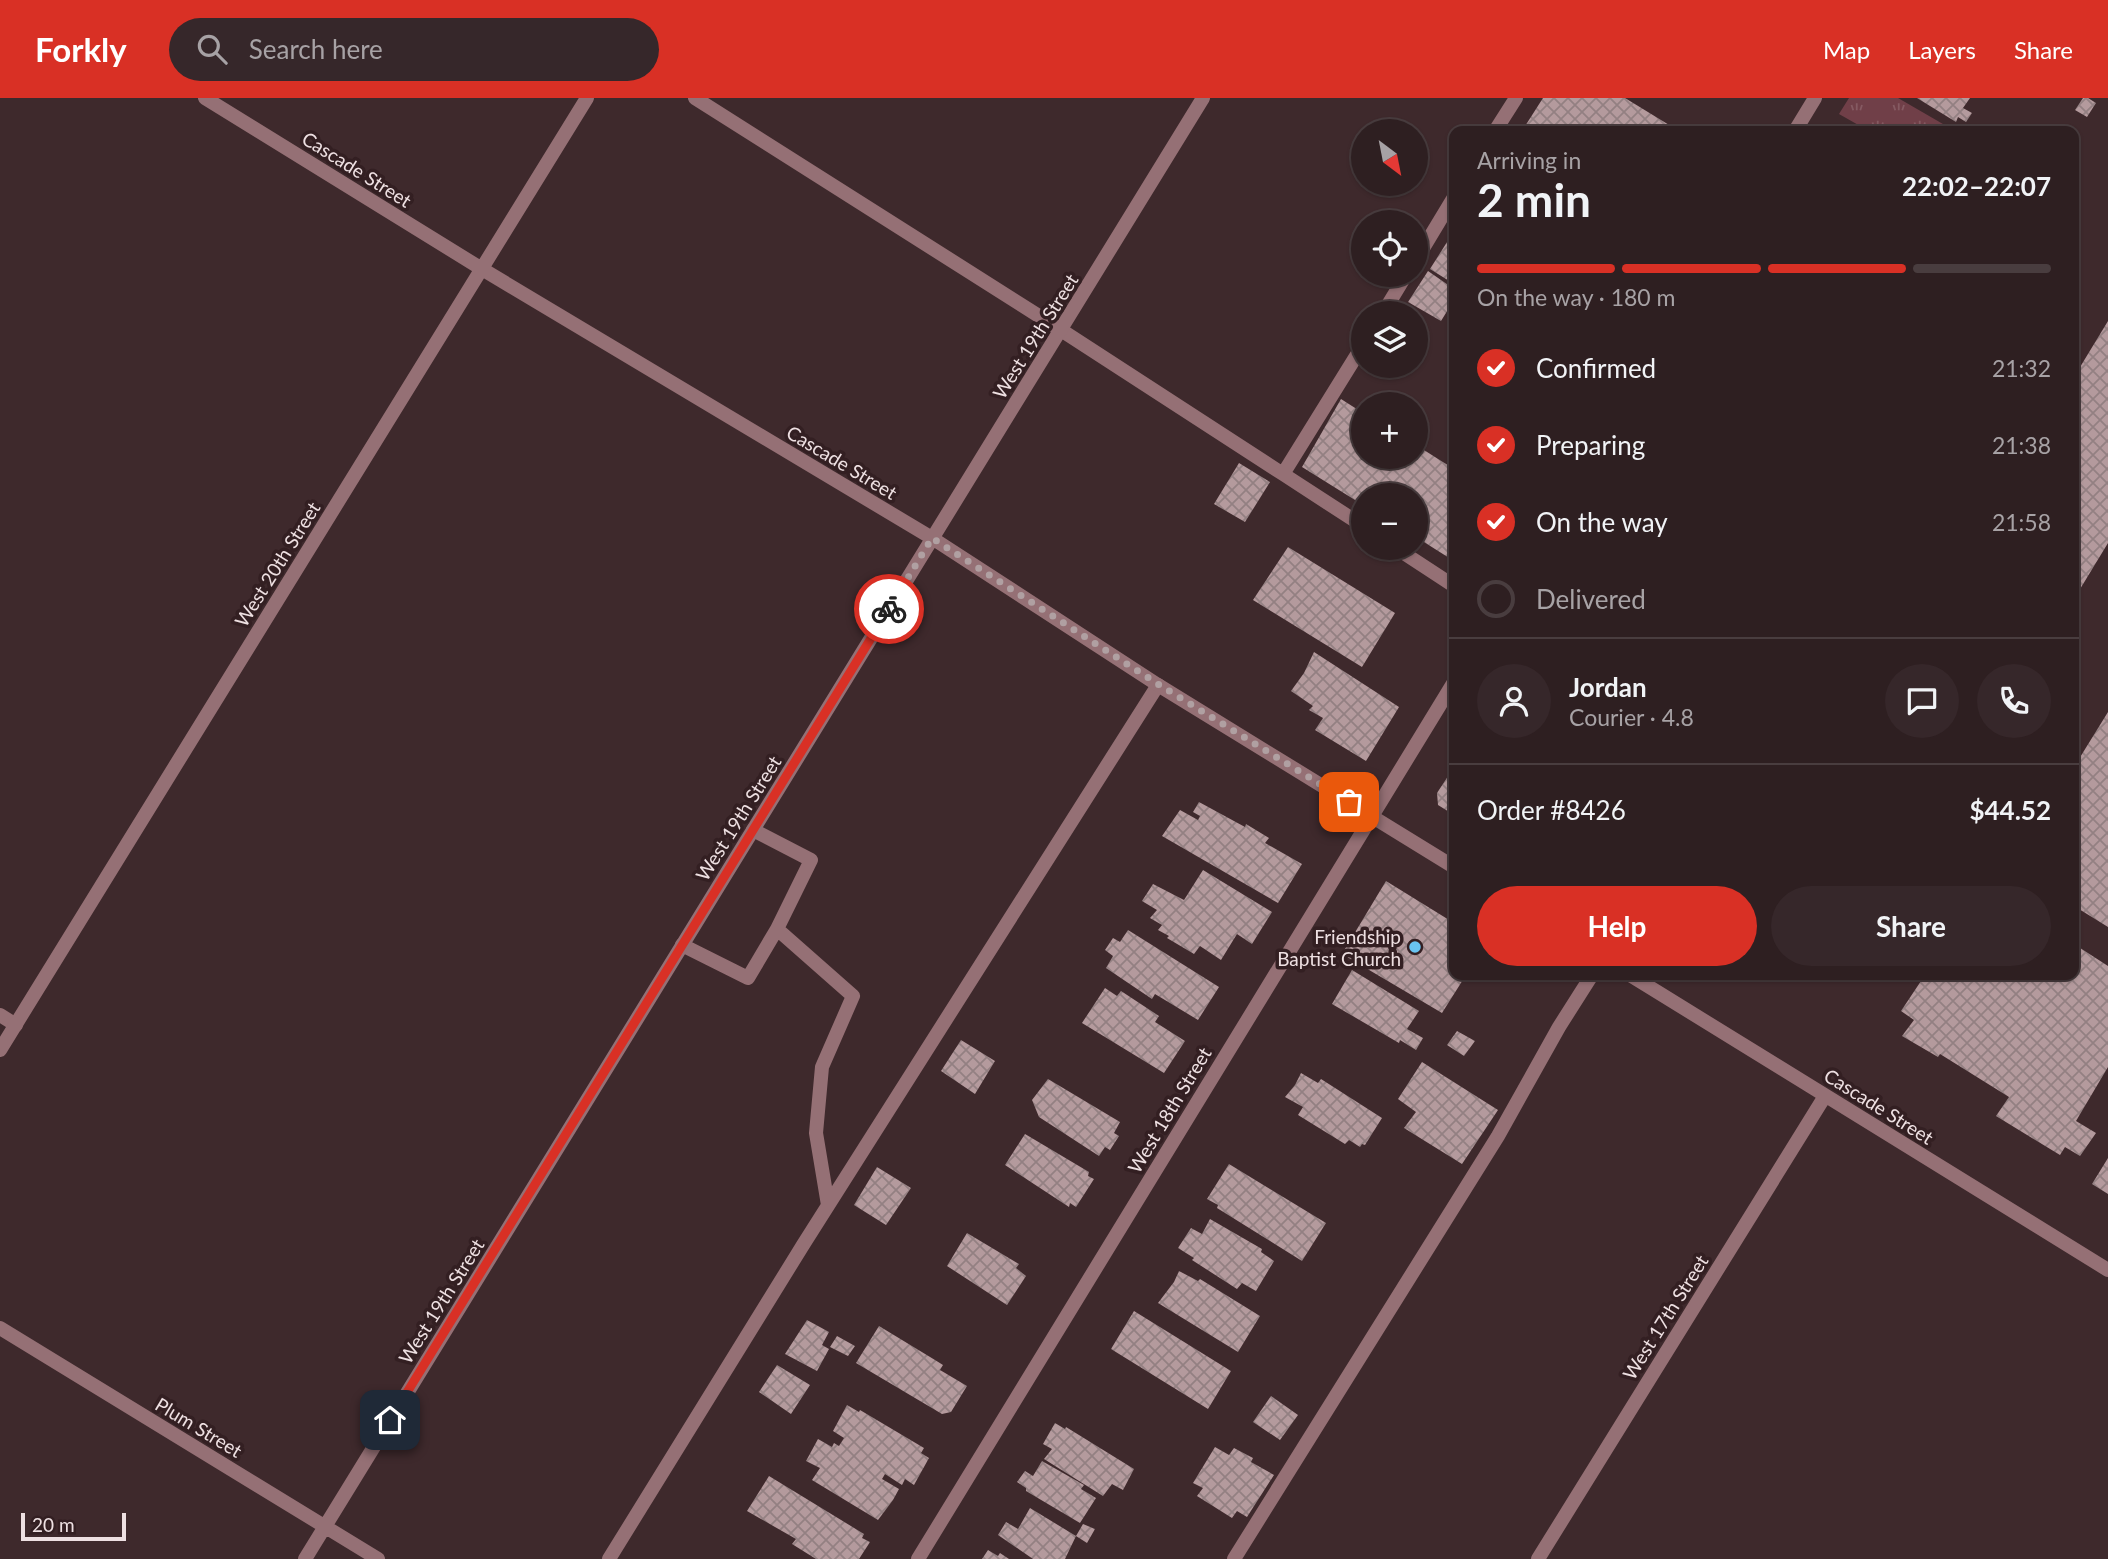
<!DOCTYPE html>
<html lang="en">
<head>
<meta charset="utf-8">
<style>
	:root { --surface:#2e1f21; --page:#36272a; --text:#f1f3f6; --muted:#a7a2a5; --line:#493d3f; --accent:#d93025 }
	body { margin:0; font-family:Lato,sans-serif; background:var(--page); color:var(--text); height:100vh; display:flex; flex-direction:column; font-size:26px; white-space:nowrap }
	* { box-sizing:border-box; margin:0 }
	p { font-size:23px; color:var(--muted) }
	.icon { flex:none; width:38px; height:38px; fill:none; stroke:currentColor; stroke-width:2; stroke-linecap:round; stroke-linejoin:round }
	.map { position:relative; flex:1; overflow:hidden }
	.drawer { position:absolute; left:1449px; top:28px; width:630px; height:854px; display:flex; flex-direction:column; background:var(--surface); border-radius:14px; box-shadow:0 2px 5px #0004,0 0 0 2px var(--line) }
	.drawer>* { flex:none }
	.needle { width:46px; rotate:148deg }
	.controls { position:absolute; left:1351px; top:21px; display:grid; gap:14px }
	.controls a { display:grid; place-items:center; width:77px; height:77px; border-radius:50%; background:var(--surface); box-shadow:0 2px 5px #0004,0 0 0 2px var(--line); font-size:35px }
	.scale { position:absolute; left:21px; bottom:18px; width:105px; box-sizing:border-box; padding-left:7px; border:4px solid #eee0e2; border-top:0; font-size:19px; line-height:24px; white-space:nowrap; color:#eee0e2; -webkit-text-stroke:5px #331f22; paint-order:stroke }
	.pin { position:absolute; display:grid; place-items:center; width:60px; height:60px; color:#fff; margin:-30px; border-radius:14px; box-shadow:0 4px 10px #0006 }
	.courier { position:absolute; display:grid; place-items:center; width:70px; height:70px; margin:-35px; border:5px solid #d93025; border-radius:50%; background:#fff; color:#222; box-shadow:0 2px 9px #0007 }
	.headline em { font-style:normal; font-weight:700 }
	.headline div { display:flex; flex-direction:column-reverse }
	.headline { display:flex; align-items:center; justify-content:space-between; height:119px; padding:0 28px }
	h1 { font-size:46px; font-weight:700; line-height:52px }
	.bar { display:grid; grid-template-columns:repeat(4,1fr); gap:10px 7px; align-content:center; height:84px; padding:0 28px }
	.bar i { height:9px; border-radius:5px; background:var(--line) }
	.bar .on { background:var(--accent) }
	.bar p { grid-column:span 4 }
	.line { display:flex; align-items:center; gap:18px; padding:0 28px; border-top:2px solid var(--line) }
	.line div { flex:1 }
	.round { display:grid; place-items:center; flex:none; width:74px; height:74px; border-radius:37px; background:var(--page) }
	ol { padding:0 28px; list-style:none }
	li { display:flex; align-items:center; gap:21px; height:77px }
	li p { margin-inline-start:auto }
	li .icon { padding:7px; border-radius:50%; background:var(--accent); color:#fff; stroke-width:4 }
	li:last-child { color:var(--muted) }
	li i { width:38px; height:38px; border:4px solid var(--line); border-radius:50% }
	.button { display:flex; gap:14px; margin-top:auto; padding:14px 28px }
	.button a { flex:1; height:80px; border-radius:42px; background:var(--accent); color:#fff; font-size:28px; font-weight:700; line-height:80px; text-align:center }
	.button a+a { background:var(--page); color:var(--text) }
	header { display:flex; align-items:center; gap:42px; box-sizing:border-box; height:98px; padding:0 35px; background:var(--accent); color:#fff }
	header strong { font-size:33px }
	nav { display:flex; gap:38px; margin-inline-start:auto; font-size:24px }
	.search { width:490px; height:63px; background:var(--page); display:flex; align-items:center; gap:18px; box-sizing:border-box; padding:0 24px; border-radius:38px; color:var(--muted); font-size:26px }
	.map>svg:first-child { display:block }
	.grass { fill:url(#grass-tufts) }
	.building { fill:url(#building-cross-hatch) }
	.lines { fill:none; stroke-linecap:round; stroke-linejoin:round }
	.service { stroke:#957075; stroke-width:14 }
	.minor { stroke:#957075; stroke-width:14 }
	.tertiary { stroke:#957075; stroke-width:14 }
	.done { stroke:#b0a0a2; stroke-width:7; stroke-dasharray:0 12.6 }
	.route { stroke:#d93025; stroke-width:9 }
	.poi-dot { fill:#69c3f1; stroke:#331f22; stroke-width:2.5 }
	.labels { text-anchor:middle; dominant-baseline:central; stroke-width:7; stroke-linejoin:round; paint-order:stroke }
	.street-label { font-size:19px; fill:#eee0e2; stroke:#331f22 }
	.poi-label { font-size:19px; fill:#eee0e2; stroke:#331f22; text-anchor:end }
</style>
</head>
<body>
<header>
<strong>Forkly</strong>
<div class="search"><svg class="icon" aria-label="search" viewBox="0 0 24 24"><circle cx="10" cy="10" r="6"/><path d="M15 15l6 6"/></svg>Search here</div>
<nav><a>Map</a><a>Layers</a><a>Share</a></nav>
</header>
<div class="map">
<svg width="2108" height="1461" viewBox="0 0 2108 1461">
	<defs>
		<pattern id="grass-tufts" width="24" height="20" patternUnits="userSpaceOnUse" patternTransform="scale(1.75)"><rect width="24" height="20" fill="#703f48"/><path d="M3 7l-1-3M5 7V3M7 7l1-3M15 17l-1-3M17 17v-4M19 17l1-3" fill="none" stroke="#855a62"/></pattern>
		<pattern id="building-cross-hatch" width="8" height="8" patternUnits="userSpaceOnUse" patternTransform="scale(1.75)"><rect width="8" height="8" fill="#b49a9d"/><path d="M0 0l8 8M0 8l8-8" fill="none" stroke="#938082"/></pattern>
	</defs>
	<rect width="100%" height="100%" fill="#3e292c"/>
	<path class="grass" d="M1849,0H1898L1955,33H1869L1839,16Z"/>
	<path class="building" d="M1543,0H1625L1679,33H1522Z
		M1917,0H1970L1963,10L1972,15L1966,24L1958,19L1956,24Z
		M2083,0H2088L2096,5L2087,19L2075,12Z
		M1454,133V186L1430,171Z
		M1428,173L1454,191V202L1441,223L1408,204Z
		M2108,223V445L2074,501V279Z
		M1341,301L1363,315V359H1416V347L1454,371V463L1416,439V397H1363V407L1302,369Z
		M1239,365L1270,384L1245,424L1214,406Z
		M1288,449L1395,515L1362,569L1253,502Z
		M1314,554L1399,609L1366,663L1315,632L1323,620L1309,612L1313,608L1291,593L1304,575Z
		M2108,614V829L2074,808V669Z
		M1454,669V717L1438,707L1437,695Z
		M1199,704L1245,729L1246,726L1269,740L1265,745L1302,766L1278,805L1162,738L1180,712L1198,722L1200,718L1193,714Z
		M1203,772L1272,814L1252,846L1237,836L1221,862L1200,848L1194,856L1167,840L1169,838L1158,832L1162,827L1150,820L1157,812L1142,803L1153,786L1184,802Z
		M1386,783L1454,825V877H1466L1442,915L1342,856Z
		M1128,832L1219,889L1198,922L1155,896L1152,901L1106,870L1113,858L1105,852L1113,840L1120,844Z
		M2074,846L2108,868V969L2076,1023L2096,1035L2080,1058L2065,1049L2060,1057L1996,1018L2009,999L1940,956L1938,959L1902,938L1914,922L1901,913L1925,877H2074Z
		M1352,872L1419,913L1407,931L1423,940L1416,952L1400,942L1399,945L1332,906Z
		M1105,890L1117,898L1121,893L1159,918L1155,924L1185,943L1164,975L1082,925Z
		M1457,933L1475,943L1464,958L1447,947Z
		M961,942L995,963L975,996L941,973Z
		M1422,964L1498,1012L1462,1066L1404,1030L1416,1014L1398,1001Z
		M1301,975L1318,985L1321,981L1382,1020L1365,1047L1362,1046L1360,1049L1349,1042L1345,1046L1298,1017L1303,1009L1285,999L1295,987Z
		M1048,981L1120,1024L1114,1035L1119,1038L1110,1052L1105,1049L1099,1058L1039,1019L1032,1002Z
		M1025,1036L1089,1074L1088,1078L1094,1081L1076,1109L1070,1105L1069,1109L1005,1067Z
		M2108,1060V1096L2092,1086Z
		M1229,1066L1326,1125L1302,1163L1217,1110L1218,1107L1207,1101Z
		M877,1069L911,1090L886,1127L854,1107Z
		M1210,1121L1262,1151L1261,1154L1274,1163L1256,1193L1242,1185L1237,1191L1192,1162L1194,1160L1178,1150L1191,1130L1202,1136Z
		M967,1135L1019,1166L1016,1170L1026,1178L1007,1207L947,1168Z
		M1179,1173L1198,1183L1200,1181L1260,1218L1238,1254L1158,1205L1174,1184Z
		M1134,1213L1231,1273L1208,1311L1111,1251Z
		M807,1222L829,1234L822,1247L829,1251L817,1273L785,1256Z
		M879,1228L935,1262L943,1267L940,1272L967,1288L951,1314L942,1316L856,1265Z
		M837,1238L855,1248L848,1258L830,1249Z
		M777,1267L810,1287L791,1316L759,1294Z
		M1271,1298L1298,1317L1280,1342L1253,1324Z
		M847,1307L859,1314L860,1312L924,1350L921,1355L929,1360L914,1387L905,1381L902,1387L885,1376L882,1381L899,1391L893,1402L878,1422L812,1382L820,1370L806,1363L818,1341L832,1349L834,1345L839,1348L844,1340L833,1333Z
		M1055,1325L1065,1331L1066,1329L1134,1371L1123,1392L1112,1386L1103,1398L1044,1361L1052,1351L1043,1346Z
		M1215,1349L1229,1357L1234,1350L1253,1360L1251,1364L1274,1377L1247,1419L1237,1413L1232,1420L1197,1398L1203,1390L1193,1385Z
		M1042,1363L1084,1387L1081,1391L1096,1400L1080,1425L1026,1393V1390L1017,1384L1025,1373L1033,1378Z
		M769,1378L864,1436L862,1440L870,1444L859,1461H816L792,1446L796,1441L747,1413Z
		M1030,1410L1076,1438L1065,1461H1033L998,1437L1006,1424L1018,1431Z
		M1083,1426L1095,1431L1087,1445L1076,1438Z
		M988,1452L998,1458L1000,1455L1009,1461H982Z"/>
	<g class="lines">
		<path class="service" d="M695,0L1061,232L1283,376L1363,247
			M1495,33L1516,0
			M1416,162L1454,99
			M1383,215L1406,177
			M1283,376L1363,428
			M1396,450L1454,488
			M753,732L811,762L777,831L853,898L822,969L816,1035L828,1107
			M682,847L748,880L777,831
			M0,917L16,927
			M609,1461L803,1147L1158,587
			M1234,1461L1498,1038L1559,929L1592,877"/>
		<path class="minor" d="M205,0L482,171L932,440L1158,587L1454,769
			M1630,877L2108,1172
			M0,952L587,0
			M0,1230L378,1461
			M305,1461L1203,0
			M1538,1461L1825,998"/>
		<path class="tertiary" d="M1795,33L1815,0
			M918,1461L1454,584"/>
	</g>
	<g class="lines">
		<path class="done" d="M889,511L932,440L1158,586L1349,704"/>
		<path class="route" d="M390,1322L889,511"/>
	</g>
	<circle class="poi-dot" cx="1415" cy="849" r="7"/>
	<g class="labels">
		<g class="street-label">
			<text transform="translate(357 71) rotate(32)">Cascade Street</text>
			<text transform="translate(1035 238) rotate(-58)">West 19th Street</text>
			<text transform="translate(842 364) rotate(31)">Cascade Street</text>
			<text transform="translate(277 466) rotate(-58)">West 20th Street</text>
			<text transform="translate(738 720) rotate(-58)">West 19th Street</text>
			<text transform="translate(1879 1008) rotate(32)">Cascade Street</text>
			<text transform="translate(1169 1012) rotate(-59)">West 18th Street</text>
			<text transform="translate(441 1203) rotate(-58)">West 19th Street</text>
			<text transform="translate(1665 1219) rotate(-58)">West 17th Street</text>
			<text transform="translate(199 1329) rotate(31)">Plum Street</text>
		</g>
		<g class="poi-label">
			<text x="1401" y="838">Friendship<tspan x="1401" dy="22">Baptist Church</tspan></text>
		</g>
	</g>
</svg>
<div class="controls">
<a><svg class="needle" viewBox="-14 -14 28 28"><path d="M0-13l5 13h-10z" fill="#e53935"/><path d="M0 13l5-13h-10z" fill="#a7a2a5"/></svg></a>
<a><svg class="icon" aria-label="locate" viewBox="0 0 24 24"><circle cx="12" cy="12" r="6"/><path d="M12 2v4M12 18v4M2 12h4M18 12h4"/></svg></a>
<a><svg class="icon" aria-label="layers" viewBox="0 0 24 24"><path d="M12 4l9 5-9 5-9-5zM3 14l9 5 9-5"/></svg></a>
<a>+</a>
<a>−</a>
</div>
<div class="scale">20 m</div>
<div class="pin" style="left:1349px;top:704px;background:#ea580c"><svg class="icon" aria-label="bag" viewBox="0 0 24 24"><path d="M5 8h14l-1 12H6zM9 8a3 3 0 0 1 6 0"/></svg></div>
<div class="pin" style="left:390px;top:1322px;background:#1f2937"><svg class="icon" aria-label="home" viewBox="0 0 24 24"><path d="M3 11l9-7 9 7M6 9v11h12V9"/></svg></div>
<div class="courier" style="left:889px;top:511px"><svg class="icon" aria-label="bike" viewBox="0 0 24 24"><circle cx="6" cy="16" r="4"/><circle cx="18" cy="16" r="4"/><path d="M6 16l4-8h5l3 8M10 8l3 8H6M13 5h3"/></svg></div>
<section class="drawer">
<div class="headline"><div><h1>2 min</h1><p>Arriving in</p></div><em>22:02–22:07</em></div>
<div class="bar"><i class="on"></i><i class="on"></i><i class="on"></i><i></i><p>On the way · 180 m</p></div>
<ol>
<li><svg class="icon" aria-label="check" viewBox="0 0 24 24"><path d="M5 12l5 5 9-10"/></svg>Confirmed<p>21:32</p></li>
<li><svg class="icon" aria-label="check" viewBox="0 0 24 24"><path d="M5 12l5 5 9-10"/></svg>Preparing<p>21:38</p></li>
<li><svg class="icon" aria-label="check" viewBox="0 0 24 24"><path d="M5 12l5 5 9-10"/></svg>On the way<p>21:58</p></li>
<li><i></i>Delivered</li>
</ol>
<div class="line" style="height:126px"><a class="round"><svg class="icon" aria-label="person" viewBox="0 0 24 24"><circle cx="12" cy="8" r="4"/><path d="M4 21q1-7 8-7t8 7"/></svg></a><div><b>Jordan</b><p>Courier · 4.8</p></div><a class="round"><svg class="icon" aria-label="chat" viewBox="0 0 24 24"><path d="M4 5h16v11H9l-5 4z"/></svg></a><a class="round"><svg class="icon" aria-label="phone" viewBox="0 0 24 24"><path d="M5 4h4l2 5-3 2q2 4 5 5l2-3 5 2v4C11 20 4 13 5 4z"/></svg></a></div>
<div class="line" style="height:91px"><div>Order #8426</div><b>$44.52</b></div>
<div class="button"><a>Help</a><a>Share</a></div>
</section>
</div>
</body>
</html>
